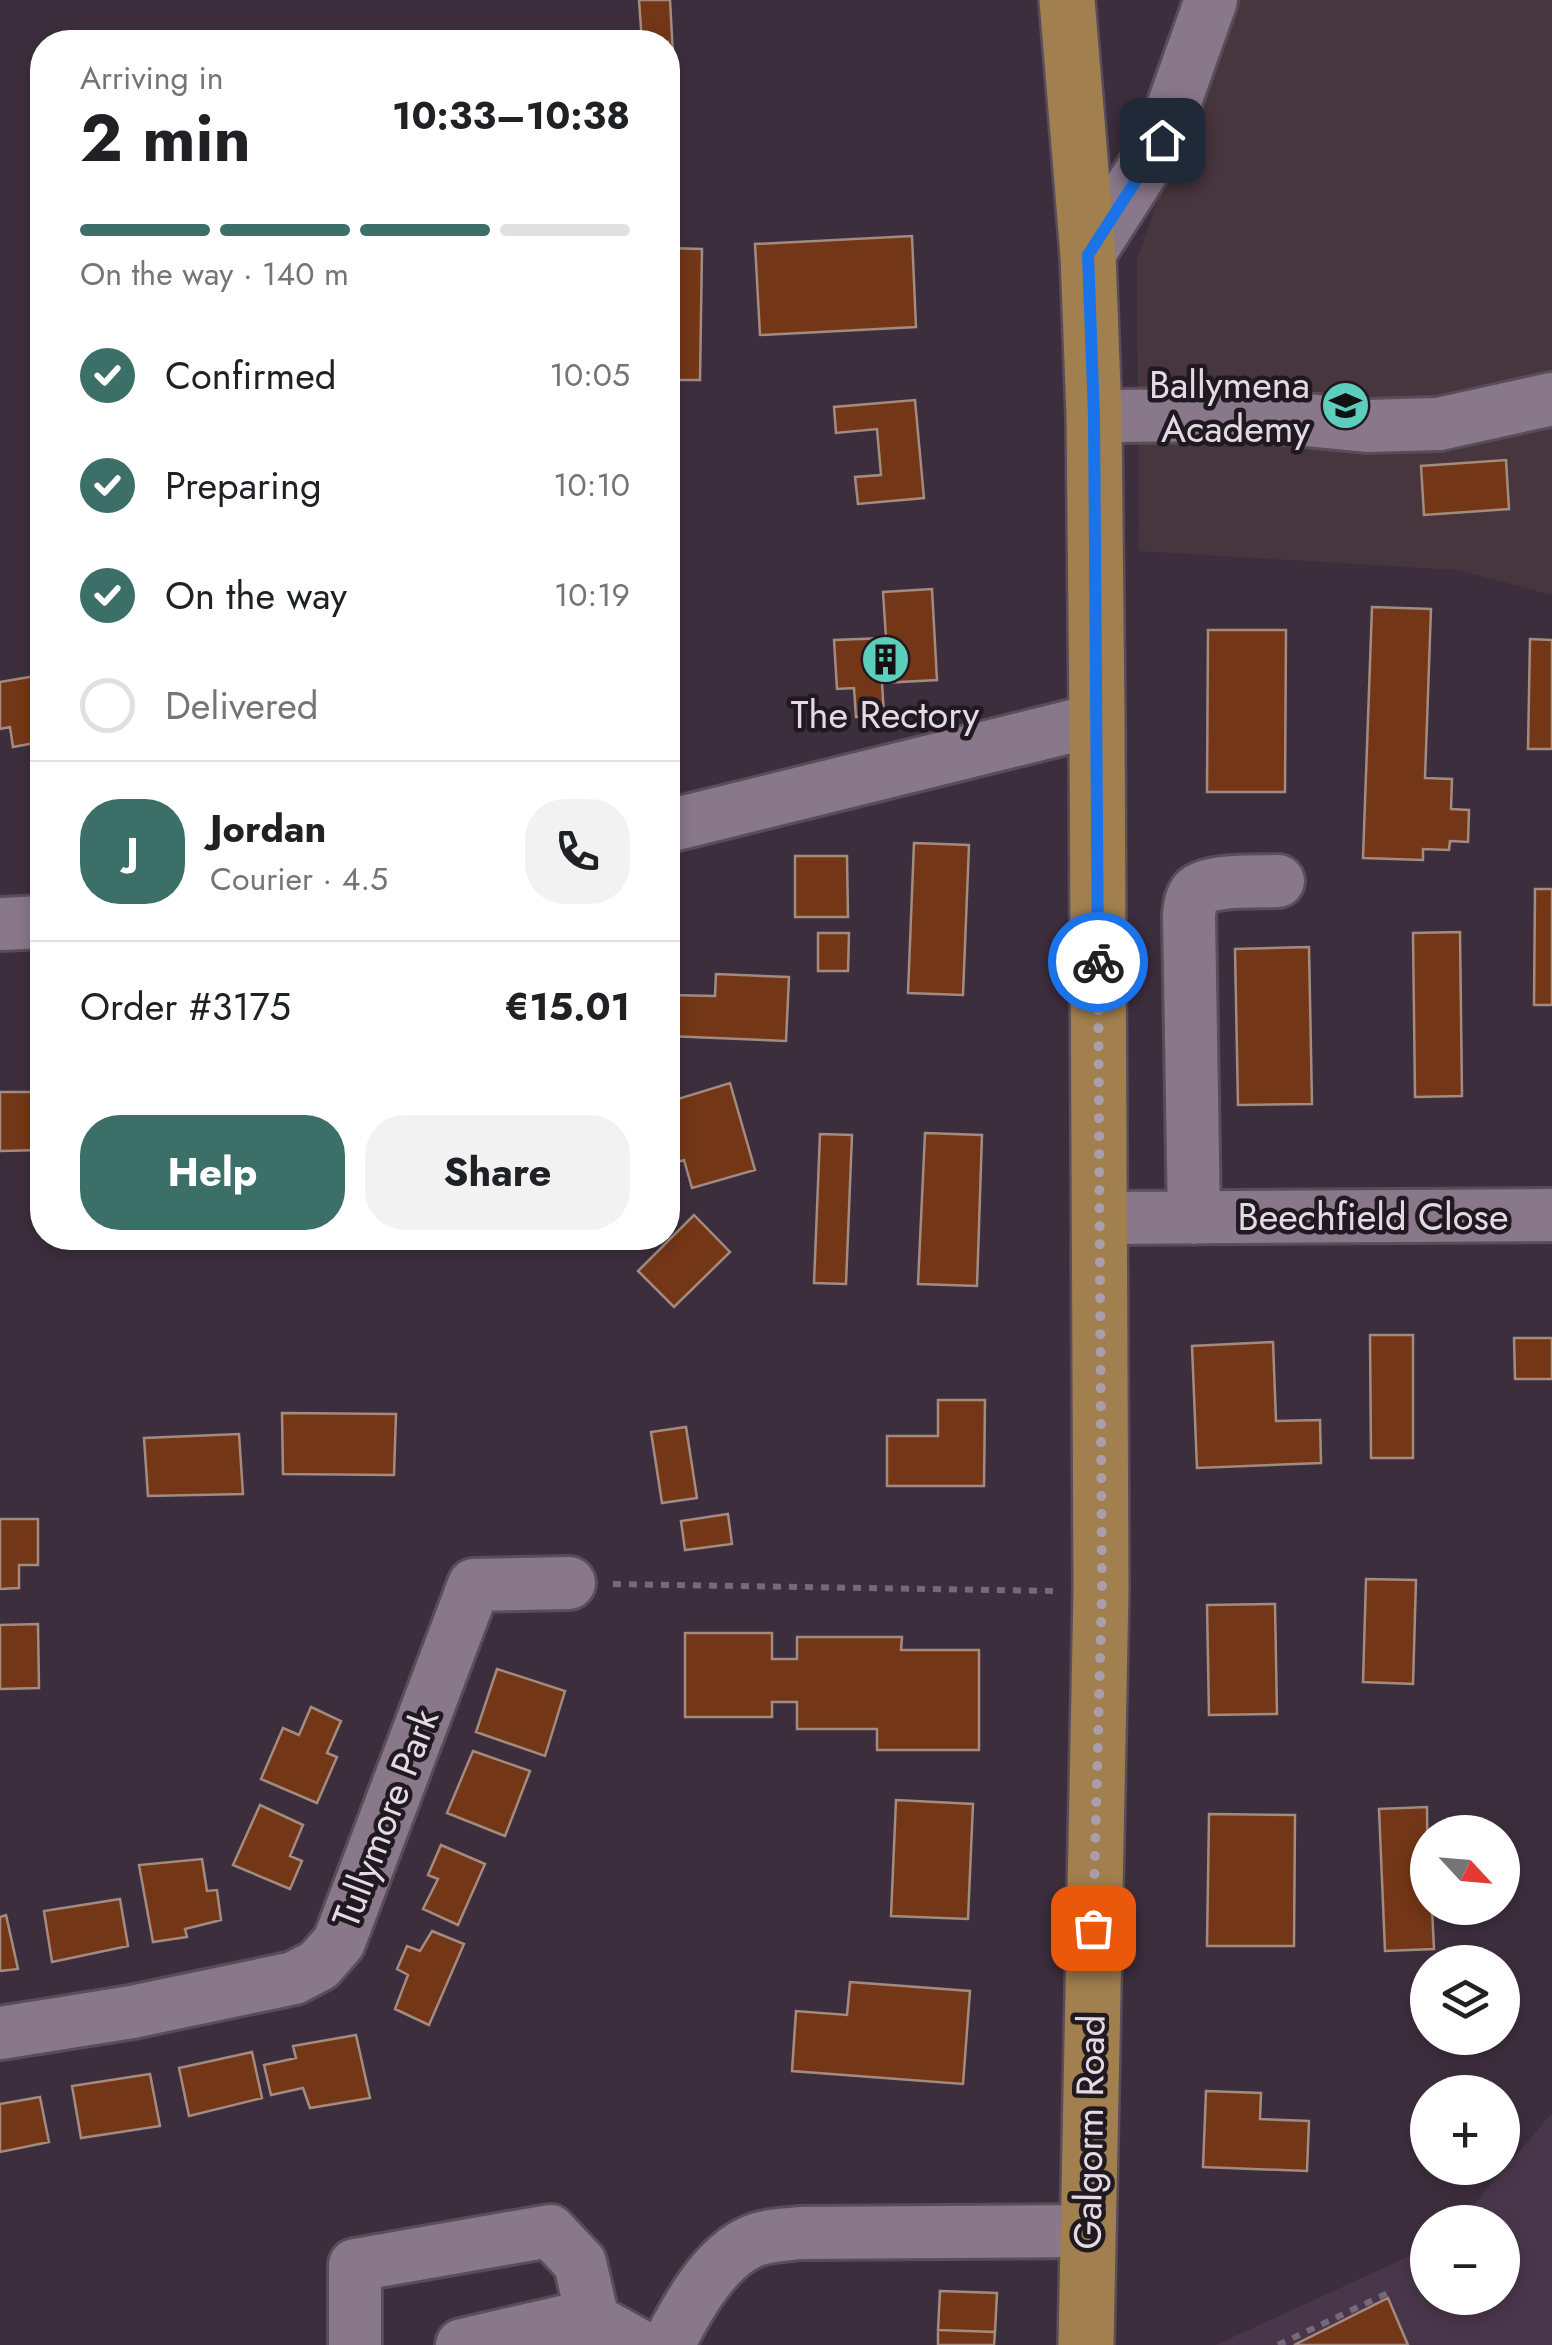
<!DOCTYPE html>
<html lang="en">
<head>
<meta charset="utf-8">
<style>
	:root { --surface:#fff; --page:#f2f2f2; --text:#202124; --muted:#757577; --line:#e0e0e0; --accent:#3b6f68 }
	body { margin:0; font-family:Jost,sans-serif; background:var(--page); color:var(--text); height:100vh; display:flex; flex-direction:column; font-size:38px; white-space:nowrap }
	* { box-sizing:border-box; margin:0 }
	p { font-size:32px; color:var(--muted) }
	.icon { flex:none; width:55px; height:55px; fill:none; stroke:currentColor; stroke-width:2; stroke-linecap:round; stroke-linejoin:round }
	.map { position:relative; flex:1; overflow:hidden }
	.panel { position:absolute; left:30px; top:30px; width:650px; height:1220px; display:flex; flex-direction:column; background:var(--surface); border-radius:40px; box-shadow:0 5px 15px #0003 }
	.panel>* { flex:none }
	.needle { width:65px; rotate:116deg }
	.fabs { position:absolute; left:1410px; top:1815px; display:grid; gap:20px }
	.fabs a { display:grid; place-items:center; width:110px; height:110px; border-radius:50%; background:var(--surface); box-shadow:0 5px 15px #0003; font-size:50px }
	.pin { position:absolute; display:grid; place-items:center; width:85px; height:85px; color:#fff; margin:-42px; border-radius:20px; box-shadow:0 5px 15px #0006 }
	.courier { position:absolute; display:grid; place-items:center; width:100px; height:100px; margin:-50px; border:8px solid #1a73e8; border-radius:50%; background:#fff; color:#222; box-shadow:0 2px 12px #0007 }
	.summary em { font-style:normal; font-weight:700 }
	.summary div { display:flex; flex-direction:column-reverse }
	.summary { display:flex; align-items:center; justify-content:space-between; height:170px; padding:0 50px }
	h1 { font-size:65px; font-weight:700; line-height:75px }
	.bar { display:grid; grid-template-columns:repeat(4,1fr); gap:15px 10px; align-content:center; height:120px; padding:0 50px }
	.bar i { height:12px; border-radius:8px; background:var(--line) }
	.bar .selected { background:var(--accent) }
	.bar p { grid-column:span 4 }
	.line { display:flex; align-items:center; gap:25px; padding:0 50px; border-top:2px solid var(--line) }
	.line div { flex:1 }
	.round { display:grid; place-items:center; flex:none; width:105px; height:105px; border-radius:40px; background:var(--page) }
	ol { padding:0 50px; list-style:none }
	li { display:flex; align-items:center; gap:30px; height:110px }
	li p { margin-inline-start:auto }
	li .icon { padding:10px; border-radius:50%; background:var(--accent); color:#fff; stroke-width:4 }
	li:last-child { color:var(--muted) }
	li i { width:55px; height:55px; border:5px solid var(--line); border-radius:50% }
	.primary-button { display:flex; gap:20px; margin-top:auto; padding:20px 50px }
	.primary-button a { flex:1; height:115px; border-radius:40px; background:var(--accent); color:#fff; font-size:40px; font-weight:700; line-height:115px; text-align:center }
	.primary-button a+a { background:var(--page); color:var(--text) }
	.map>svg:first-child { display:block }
	.built { fill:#4a364b }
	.education { fill:#48363f }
	.building { fill:#733717; stroke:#a38b80; stroke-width:2.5 }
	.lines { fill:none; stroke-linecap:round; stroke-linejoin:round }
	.minor-casing { stroke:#594d5a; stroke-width:58 }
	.major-casing { stroke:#594d5a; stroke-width:60 }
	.path { stroke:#776a78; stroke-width:6; stroke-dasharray:8 8; stroke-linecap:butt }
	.minor { stroke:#89788a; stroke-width:52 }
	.major { stroke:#a17f4f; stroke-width:55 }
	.done { stroke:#a99eaa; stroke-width:10; stroke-dasharray:0 18 }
	.route { stroke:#1a73e8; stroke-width:12 }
	.labels { text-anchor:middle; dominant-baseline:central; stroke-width:9; stroke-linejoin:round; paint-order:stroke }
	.poi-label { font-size:38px; fill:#e3dae4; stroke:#201920; text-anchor:end }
	.street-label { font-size:38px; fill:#e3dae4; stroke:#201920 }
</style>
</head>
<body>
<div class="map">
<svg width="1552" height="2345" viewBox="0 0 1552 2345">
	<rect width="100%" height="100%" fill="#3d2e3e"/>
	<path class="built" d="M1552,2113V2345H1216L1427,2248L1428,2298H1502V2222H1459Z"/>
	<path class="education" d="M1228,0H1552V595L1458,570L1139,551L1137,260Z"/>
	<path class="building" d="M639,0H670L674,73H668V42H642Z
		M912,236L916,327L760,335L755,244Z
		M668,248L702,249L700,380H668Z
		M915,400L924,498L858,504L855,477L881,475L877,429L836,433L834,407Z
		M1506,460L1509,509L1424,515L1421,466Z
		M932,589L937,680L882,683L884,716L856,717L854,688L837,689L834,640L886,638L883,592Z
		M1372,607L1431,609L1425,778L1452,779L1451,809L1469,810L1468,842L1450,841L1449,850L1423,849V860L1363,858Z
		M1208,630H1286L1285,792H1207Z
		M1530,639L1552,640V749H1528Z
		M41,675L42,722L32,723L35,743L13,747L10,727L0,729V682Z
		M914,843L969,845L963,995L908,993Z
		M795,856H847L848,917H795Z
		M1535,889H1552V1005H1534Z
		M1460,932L1462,1096L1415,1097L1413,933Z
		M818,933H849L848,971H818Z
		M1309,947L1312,1104L1238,1105L1235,949Z
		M716,974L789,977L786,1041L668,1036V995L715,996Z
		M730,1083L755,1170L692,1188L684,1160L668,1165V1117L671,1116L668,1102Z
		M0,1092H42V1150L0,1151Z
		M925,1133L982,1135L977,1286L918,1284Z
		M820,1134L852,1135L846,1284L814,1283Z
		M694,1215L730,1252L674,1307L638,1271Z
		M1370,1335H1413V1458H1371Z
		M1514,1338H1552V1379H1515Z
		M1273,1342L1276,1421L1320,1420L1321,1463L1197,1468L1192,1346Z
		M938,1400H985L984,1486H887V1436H938Z
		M282,1413L396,1414L394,1475L283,1474Z
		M686,1427L697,1498L662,1503L651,1432Z
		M239,1434L243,1494L148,1496L144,1438Z
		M728,1514L732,1544L685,1550L681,1521Z
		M0,1519H38V1565H19V1588L0,1589Z
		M1366,1579L1416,1580L1413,1684L1363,1682Z
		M1275,1604L1277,1714L1209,1715L1207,1605Z
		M38,1624L39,1688L0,1689V1625Z
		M685,1633H772V1659H797V1637H902L901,1650H979V1750H877V1729H797V1702H772V1717H685Z
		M497,1669L565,1691L545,1756L476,1732Z
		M311,1707L341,1721L327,1753L337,1757L317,1803L261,1779L283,1728L299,1735Z
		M473,1751L530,1771L505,1836L447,1813Z
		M896,1800L973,1804L968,1919L891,1916Z
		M260,1805L303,1825L290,1856L302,1861L290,1889L233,1865Z
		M1427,1807L1428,1908H1432L1434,1949L1385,1951L1379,1809Z
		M1209,1814L1295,1815L1294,1946H1207Z
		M441,1845L485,1864L458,1925L423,1909L438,1879L428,1875Z
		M202,1859L207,1891L217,1890L221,1920L185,1929L187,1937L153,1942L139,1865Z
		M120,1899L128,1946L52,1962L44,1911Z
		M6,1915L18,1969L0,1971V1917Z
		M432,1931L464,1944L429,2025L395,2009L408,1975L397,1969L407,1946L420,1951Z
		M850,1982L970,1991L963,2084L792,2071L796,2011L847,2015Z
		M356,2035L370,2098L310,2108L303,2088L271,2095L264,2065L296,2058L293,2046Z
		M252,2052L262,2098L189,2116L179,2068Z
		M150,2074L160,2126L81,2138L72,2086Z
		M1206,2091L1261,2093L1260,2119L1309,2121L1307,2171L1203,2167Z
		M40,2097L49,2142L0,2152V2104Z
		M940,2291L997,2293L995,2332L938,2330Z
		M1388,2298L1408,2345H1294Z
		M938,2330L995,2332L994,2345H938Z"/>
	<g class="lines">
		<defs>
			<path id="minor" d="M1088,255L1161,141L1211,0
				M1094,416L1256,415L1367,426L1439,424L1552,399
				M668,826L1097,720
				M0,924L42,922
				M1099,1218L1552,1215
				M1194,1218L1189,916C1190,907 1190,899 1196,892C1208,879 1259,882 1278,881
				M0,2033L132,2012L294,1978L319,1965L339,1942L474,1585L569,1583
				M355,2345V2265L550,2231L580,2263L593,2320
				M462,2345L580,2318L593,2320L638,2345
				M668,2345C686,2310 714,2257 753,2241C767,2235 784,2235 800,2233L1087,2231"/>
			<path id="major" d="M1067,0L1088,255L1094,416L1097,720L1101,1590L1086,2345"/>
		</defs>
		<use href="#minor" class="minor-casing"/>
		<use href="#major" class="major-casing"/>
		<path class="path" d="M613,1584L1055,1591
			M1278,2345L1392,2291"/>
		<use href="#minor" class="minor"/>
		<use href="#major" class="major"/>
	</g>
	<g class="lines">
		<path class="done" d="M1093,1928L1102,1590L1098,962"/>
		<path class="route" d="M1098,962L1094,416L1088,255L1162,140"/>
	</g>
	<defs>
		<symbol id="school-disc" viewBox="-11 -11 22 22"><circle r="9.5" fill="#5ccebb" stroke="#201920"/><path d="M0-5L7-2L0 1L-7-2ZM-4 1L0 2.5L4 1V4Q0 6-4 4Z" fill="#111"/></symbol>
		<symbol id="building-disc" viewBox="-11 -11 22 22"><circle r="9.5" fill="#5ccebb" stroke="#201920"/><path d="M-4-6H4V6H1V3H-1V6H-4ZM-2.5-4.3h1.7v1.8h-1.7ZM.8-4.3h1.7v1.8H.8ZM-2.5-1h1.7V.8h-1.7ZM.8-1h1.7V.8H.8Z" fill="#111"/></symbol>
	</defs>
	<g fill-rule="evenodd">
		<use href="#school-disc" x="1318" y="378" width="55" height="55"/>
		<use href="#building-disc" x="858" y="632" width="55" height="55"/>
	</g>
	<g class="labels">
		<g class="poi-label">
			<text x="1310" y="384">Ballymena<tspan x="1310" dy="44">Academy</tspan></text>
			<text x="885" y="714" text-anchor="middle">The Rectory</text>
		</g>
		<g class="street-label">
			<text x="1373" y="1216">Beechfield Close</text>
			<text transform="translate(385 1818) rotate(-69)">Tullymore Park</text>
			<text transform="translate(1089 2132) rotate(-89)">Galgorm Road</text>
		</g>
	</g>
</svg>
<div class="fabs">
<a><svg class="needle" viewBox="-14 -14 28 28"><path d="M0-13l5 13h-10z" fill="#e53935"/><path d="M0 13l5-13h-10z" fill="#757577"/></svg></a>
<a><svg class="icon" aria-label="layers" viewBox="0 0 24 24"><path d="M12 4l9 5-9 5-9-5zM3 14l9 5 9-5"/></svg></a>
<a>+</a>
<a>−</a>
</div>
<div class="pin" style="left:1093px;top:1928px;background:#ea580c"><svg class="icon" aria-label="bag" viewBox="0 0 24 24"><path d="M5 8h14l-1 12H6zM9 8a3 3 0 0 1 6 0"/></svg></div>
<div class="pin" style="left:1162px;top:140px;background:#1f2937"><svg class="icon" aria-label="home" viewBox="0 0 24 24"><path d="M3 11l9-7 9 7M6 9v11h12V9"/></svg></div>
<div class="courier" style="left:1098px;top:962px"><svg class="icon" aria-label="bike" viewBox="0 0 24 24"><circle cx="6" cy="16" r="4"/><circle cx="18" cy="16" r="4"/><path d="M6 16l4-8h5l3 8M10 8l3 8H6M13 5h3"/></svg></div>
<section class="panel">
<div class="summary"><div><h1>2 min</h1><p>Arriving in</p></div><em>10:33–10:38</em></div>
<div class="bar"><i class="selected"></i><i class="selected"></i><i class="selected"></i><i></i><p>On the way · 140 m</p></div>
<ol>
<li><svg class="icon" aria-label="check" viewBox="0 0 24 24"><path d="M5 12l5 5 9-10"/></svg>Confirmed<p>10:05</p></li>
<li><svg class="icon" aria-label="check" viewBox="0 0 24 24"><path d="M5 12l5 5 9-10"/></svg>Preparing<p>10:10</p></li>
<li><svg class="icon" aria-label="check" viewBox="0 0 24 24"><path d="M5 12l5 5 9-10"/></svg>On the way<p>10:19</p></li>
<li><i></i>Delivered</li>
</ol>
<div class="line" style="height:180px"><b class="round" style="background:var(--accent);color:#fff">J</b><div><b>Jordan</b><p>Courier · 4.5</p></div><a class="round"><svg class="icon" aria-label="phone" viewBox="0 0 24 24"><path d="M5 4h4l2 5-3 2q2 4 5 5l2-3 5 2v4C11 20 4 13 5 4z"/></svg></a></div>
<div class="line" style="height:130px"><div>Order #3175</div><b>€15.01</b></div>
<div class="primary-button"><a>Help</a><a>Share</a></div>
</section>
</div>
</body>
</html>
